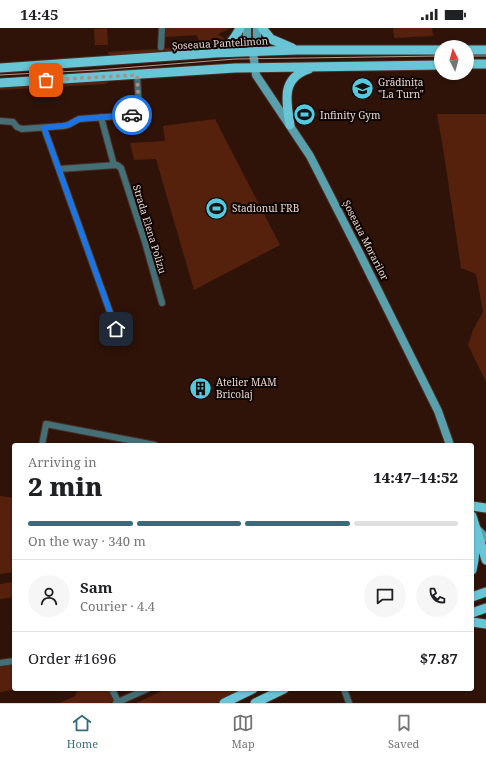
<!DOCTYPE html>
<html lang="en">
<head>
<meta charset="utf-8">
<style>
	:root { --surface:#fff; --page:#f6f6f6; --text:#202124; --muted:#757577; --line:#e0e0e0; --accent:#376d78 }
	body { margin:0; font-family:"Noto Serif",serif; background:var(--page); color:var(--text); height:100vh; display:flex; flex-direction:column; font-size:15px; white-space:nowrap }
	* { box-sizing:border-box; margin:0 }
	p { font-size:13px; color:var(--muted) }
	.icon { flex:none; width:22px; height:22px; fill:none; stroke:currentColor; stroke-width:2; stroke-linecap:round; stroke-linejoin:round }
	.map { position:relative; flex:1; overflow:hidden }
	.sheet { position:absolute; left:12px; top:415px; width:462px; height:248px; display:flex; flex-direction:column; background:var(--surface); border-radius:4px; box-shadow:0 1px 3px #0004 }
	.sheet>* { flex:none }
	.needle { width:26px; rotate:354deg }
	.tools { position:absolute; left:434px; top:12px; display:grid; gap:8px }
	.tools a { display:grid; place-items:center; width:40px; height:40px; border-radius:50%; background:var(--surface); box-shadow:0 1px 3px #0004; font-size:20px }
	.pin { position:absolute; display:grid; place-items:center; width:34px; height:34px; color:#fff; margin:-17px; border-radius:8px; box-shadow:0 2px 6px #0006 }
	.courier { position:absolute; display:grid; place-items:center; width:40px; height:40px; margin:-20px; border:3px solid #1a73e8; border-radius:50%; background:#fff; color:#222; box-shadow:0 1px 5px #0007 }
	.headline em { font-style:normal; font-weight:800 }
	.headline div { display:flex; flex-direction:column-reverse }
	.headline { display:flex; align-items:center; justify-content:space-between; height:68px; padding:0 16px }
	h1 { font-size:26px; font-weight:800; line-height:30px }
	.bar { display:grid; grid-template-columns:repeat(4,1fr); gap:6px 4px; align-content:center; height:48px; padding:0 16px }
	.bar i { height:5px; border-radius:3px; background:var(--line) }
	.bar .active { background:var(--accent) }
	.bar p { grid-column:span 4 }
	.line { display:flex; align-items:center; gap:10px; padding:0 16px; border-top:1px solid var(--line) }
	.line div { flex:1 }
	.round { display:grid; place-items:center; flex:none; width:42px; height:42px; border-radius:21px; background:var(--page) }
	.status { display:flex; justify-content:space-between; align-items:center; height:28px; padding:0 20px; background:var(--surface); direction:ltr }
	.status svg { height:11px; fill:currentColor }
	.tabs { display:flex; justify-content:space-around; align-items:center; height:56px; border-top:1px solid var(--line); background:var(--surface); font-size:11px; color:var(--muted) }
	.tabs a { display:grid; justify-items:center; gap:2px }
	.tabs .active { color:var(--accent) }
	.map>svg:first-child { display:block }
	.green { fill:#55210c }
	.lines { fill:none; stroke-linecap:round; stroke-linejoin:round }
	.street-casing { stroke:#492e24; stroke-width:8 }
	.secondary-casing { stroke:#492e24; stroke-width:10 }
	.primary-casing { stroke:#492e24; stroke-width:11 }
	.street { stroke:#456f77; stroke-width:6 }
	.secondary { stroke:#59a0ac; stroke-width:8 }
	.primary { stroke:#68c5d5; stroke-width:9 }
	.tram { stroke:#b09991; stroke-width:1 }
	.done { stroke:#a89088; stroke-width:4; stroke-dasharray:0 7.2 }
	.route { stroke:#1a73e8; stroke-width:5 }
	.labels { text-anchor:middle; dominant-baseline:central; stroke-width:4; stroke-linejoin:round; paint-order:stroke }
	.street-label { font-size:10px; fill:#e9d4cd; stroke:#0e0402 }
	.poi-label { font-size:10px; fill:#e9d4cd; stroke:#0e0402; text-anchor:start }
</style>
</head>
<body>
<div class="status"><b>14:45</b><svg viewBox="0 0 49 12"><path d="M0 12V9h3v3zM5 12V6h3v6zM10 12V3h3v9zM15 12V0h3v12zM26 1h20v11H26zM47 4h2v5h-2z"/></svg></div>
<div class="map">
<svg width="486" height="675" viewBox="0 0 486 675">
	<rect width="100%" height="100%" fill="#2f1309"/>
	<path class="green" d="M107,0L108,17H95L94,1Z
		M166,0H231L218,6L228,13C224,15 220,19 216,20C207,24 199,16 197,7L166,9Z
		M393,0H432L433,8L394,10Z
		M188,19V26L109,31L108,24Z
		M114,50L106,56L0,62V56Z
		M437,86H486V354L468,317L473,302L483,284L476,246L461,240L444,126Z
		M215,91L280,217L194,262L156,131L134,132L130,115L165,113L163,98Z
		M0,468L14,470V544L0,546Z
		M12,554L14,569L0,571V556Z
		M14,637V661H18L0,664V639Z
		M77,661H109L114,673L109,675H59L75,668L77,664Z
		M166,661H246L216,675H136Z"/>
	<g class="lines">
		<defs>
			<path id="street" d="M161,19L162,0
				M101,89L114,137
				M0,93L13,94L17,99L22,101L63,98L68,97L79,91L133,87L138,83L139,81L137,47
				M44,100L116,301
				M59,141L117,137L121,140L145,214L162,275
				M42,417L46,396L155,417
				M0,635L14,633
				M112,661L118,674
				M344,661L349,675
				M116,675L147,661"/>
			<path id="secondary" d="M247,0V12L253,24L256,47L310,128L356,218L438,383L450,417
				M253,24L257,12V0
				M476,500L486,510"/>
			<path id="primary" d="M262,0L271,11L292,20
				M467,22H486
				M217,24C229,18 234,12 240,0
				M467,36H486
				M0,40L215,25L297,22H441
				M0,55L235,40L441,37
				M290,97C286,73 281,50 309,41
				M472,478L486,480
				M472,488L486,532
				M472,542L474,532L476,508
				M472,569L486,564
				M472,585L486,580
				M472,594L486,596
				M224,675L253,661
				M255,675L284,661"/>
		</defs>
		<use href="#street" class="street-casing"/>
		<use href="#secondary" class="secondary-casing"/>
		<use href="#primary" class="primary-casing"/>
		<use href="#street" class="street"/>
		<use href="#secondary" class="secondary"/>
		<use href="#primary" class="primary"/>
		<path class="tram" d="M467,28H486
			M0,47L97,42L235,31L441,28"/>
	</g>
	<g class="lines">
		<path class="done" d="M46,52L137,47L139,81L136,85L132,87"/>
		<path class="route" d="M116,301L44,100L68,97L79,91L132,87"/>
	</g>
	<defs>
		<symbol id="school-disc" viewBox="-11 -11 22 22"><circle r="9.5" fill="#54cade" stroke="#0e0402"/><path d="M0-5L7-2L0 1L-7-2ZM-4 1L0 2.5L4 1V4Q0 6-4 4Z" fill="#111"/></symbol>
		<symbol id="stadium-disc" viewBox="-11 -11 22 22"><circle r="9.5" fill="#54cade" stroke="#0e0402"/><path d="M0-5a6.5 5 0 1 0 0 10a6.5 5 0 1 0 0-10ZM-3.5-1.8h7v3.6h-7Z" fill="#111"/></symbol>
		<symbol id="building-disc" viewBox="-11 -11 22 22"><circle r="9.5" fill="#54cade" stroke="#0e0402"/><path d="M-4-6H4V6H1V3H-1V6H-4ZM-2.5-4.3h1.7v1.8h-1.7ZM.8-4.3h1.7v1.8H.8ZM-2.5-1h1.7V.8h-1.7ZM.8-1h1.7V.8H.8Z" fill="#111"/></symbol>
	</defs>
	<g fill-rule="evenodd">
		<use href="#school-disc" x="350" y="48" width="25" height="25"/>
		<use href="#stadium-disc" x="292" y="74" width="25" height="25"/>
		<use href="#stadium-disc" x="204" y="168" width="25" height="25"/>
		<use href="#building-disc" x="188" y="348" width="25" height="25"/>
	</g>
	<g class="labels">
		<g class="street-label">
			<text transform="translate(220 15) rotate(-3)">Șoseaua Pantelimon</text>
			<text transform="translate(150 201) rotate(73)">Strada Elena Polizu</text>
			<text transform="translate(366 212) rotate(63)">Șoseaua Morarilor</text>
		</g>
		<g class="poi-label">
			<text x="378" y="54">Grădinița<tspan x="378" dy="12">"La Turn"</tspan></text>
			<text x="320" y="87">Infinity Gym</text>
			<text x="232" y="180">Stadionul FRB</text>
			<text x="216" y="354">Atelier MAM<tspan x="216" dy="12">Bricolaj</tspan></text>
		</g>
	</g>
</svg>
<div class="tools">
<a><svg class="needle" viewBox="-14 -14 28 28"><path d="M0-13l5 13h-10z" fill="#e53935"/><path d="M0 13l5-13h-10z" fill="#757577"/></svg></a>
</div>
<div class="pin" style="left:46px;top:52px;background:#ea580c"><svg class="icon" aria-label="bag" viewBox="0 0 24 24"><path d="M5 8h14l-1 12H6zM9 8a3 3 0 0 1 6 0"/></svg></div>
<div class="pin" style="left:116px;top:301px;background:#1f2937"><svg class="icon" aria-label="home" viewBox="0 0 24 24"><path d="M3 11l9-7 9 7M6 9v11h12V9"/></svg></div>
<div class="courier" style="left:132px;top:87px"><svg class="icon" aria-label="car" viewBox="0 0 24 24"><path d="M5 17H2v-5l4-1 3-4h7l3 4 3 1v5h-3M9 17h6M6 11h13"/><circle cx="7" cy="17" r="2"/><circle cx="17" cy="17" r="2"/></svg></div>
<section class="sheet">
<div class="headline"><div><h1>2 min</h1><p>Arriving in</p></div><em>14:47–14:52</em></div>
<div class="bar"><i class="active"></i><i class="active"></i><i class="active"></i><i></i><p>On the way · 340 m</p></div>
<div class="line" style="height:72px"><a class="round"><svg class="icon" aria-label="person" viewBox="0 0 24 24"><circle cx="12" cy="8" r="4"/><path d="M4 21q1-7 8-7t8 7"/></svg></a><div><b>Sam</b><p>Courier · 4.4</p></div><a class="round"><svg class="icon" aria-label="chat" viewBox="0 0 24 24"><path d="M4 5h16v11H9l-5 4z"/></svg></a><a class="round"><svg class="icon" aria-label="phone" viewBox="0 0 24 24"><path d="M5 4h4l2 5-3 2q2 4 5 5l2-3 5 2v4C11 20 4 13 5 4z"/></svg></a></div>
<div class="line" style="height:52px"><div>Order #1696</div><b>$7.87</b></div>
</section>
</div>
<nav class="tabs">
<a class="active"><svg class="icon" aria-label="home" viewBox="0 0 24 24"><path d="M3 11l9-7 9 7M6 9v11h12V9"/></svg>Home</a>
<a><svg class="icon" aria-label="map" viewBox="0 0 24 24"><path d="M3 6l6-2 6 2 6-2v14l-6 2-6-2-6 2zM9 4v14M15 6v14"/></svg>Map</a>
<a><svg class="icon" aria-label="saved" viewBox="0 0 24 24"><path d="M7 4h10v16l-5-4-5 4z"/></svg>Saved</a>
</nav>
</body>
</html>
